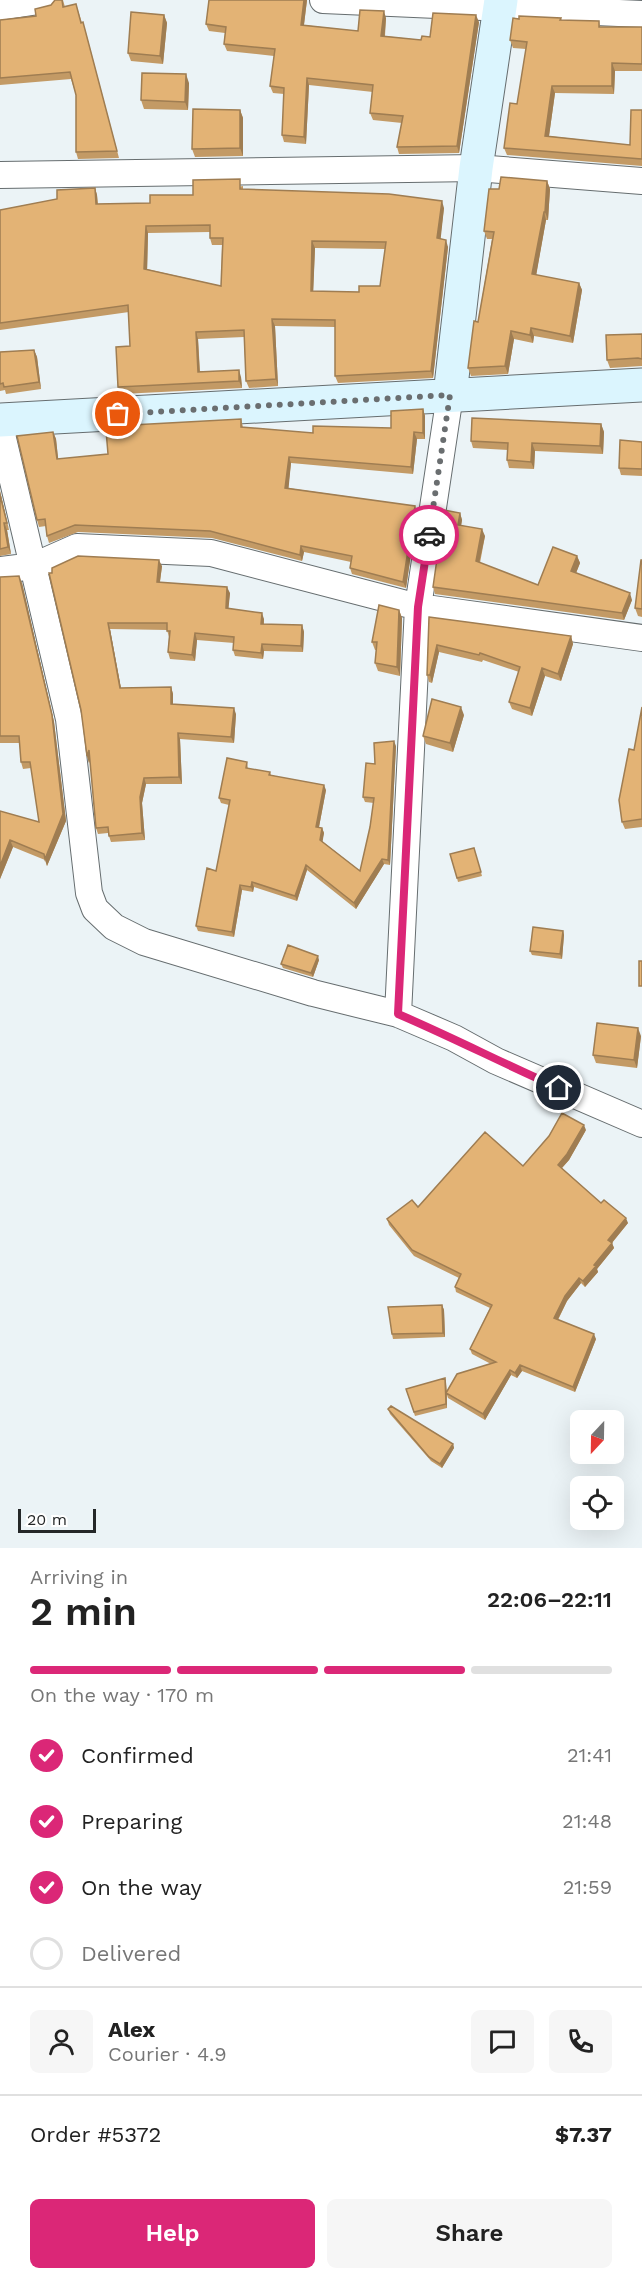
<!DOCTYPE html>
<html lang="en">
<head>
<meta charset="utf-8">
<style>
	:root { --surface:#fff; --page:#f6f6f6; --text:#222; --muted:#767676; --line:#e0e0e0; --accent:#db2777 }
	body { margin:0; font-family:"Work Sans",sans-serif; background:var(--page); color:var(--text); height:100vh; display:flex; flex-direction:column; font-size:22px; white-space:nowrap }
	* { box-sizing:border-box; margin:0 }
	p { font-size:20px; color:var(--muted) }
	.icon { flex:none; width:33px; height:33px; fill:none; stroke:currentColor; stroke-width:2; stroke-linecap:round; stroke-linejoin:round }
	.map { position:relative; height:1548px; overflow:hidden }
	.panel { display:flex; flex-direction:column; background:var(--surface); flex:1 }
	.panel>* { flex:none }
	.needle { width:39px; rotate:202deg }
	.controls { position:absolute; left:570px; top:1410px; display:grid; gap:12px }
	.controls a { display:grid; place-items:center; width:54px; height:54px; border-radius:9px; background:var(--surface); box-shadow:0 6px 24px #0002; font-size:30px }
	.scale { position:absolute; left:18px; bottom:15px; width:78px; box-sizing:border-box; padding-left:6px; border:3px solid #242728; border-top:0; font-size:16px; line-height:21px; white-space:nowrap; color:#242728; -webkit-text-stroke:4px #fff; paint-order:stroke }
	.pin { position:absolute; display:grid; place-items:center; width:51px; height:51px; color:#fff; margin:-26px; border:3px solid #fff; border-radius:50%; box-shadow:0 2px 6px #0007 }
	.courier { position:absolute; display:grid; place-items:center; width:60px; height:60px; margin:-30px; border:4px solid #db2777; border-radius:50%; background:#fff; color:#222; box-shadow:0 2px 8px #0007 }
	.overview em { font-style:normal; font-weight:600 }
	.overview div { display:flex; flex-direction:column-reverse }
	.overview { display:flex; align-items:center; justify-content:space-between; height:102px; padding:0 30px }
	h1 { font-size:39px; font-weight:600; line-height:45px }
	.bar { display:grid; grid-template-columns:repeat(4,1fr); gap:9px 6px; align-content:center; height:72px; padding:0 30px }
	.bar i { height:8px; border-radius:4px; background:var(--line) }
	.bar .current { background:var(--accent) }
	.bar p { grid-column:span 4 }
	.line { display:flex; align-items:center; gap:15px; padding:0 30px; border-top:2px solid var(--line) }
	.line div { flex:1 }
	.round { display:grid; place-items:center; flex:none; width:63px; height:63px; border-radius:9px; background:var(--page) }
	ol { padding:0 30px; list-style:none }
	li { display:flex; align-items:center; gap:18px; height:66px }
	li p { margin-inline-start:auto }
	li .icon { padding:6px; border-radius:50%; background:var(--accent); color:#fff; stroke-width:4 }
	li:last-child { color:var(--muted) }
	li i { width:33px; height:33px; border:3px solid var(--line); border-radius:50% }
	.cta { display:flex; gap:12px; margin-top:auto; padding:12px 30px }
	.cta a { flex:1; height:69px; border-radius:9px; background:var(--accent); color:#fff; font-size:24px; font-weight:600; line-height:69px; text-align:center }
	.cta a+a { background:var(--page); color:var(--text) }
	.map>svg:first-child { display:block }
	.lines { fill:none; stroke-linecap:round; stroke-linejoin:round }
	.street-casing { stroke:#666d6f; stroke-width:28 }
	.secondary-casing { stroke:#666d6f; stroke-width:35 }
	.street { stroke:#fff; stroke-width:26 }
	.secondary { stroke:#dbf5fe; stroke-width:33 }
	.wall { fill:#c39a65; fill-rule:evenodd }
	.shaded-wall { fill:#9f7d52 }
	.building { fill:#e3b375; stroke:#9f7d52; stroke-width:1.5; fill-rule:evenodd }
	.done { stroke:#6a6e70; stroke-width:6; stroke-dasharray:0 10.8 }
	.route { stroke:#db2777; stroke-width:8 }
</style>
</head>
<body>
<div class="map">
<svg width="642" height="1548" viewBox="0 0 642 1548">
	<rect width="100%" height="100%" fill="#ebf3f6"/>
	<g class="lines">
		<defs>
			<path id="street" d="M323,0L642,14
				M0,7L45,0
				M0,175L476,168L642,181
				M0,426L69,719L89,893L95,909L114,927L144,942L313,993L398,1014L454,1038L496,1061L642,1124
				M0,570L34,566L77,547L211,553L418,607L642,638
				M398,1014L418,607L450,395"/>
			<path id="secondary" d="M450,395L476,168L501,0
				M0,420L642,385"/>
		</defs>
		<use href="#street" class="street-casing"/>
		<use href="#secondary" class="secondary-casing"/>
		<use href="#street" class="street"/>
		<use href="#secondary" class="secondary"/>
	</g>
	<path class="wall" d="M55,0H63L65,7L76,4L82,23L85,29L119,158L78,159L76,152V95L71,79L0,85V20L36,16L51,5Z
		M209,0H307L304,25L358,31L386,18L385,36L421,40L479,22L459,153L399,154L397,147L402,123L373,120L370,113L373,92L309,85L306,144L284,142L282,135L284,94L273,93L270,86L274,56L227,51L224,44L225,33L209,31L206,24Z
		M164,15L167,23L163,64L131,61L128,53Z
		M561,18L562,21H599L600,27H642V71H615L614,94L555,93L549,136L630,145L642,110V166L507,155L504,148L517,104L526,49L513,48L510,40Z
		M189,83L188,110L144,109L141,100Z
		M240,110L243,118V156L195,157L192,149Z
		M547,181L550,189L548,220H546L536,275L579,283L582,290L573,343L534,336L533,343L514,339L508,374L471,376L468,368L478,322L492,239H487L484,231L499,189Z
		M243,186V189L444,208L440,239L448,247L433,378L338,383L335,376V327L275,326L278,386L249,388L246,381L244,337L198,339L200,371L241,377L242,388L121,394L118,387L130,346L129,312L0,330V210L57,199L95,188L97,195L98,204L150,203ZM210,232V238L212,245H222L221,286L147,269L148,233ZM315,248L385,249L380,286L359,292L313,291Z
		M642,334V366L610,368L607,360Z
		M34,350L37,357L41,389L6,394L5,390L0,391V352Z
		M423,409L425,416V439H417L413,474L291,463L288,488L415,506L417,513L406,588L352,574L350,568L351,562L304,552L302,561L212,538L78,532L49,543L47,536L46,526L39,527L37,520L53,432L56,439L58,459L108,454L241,419L243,427L313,433L391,428Z
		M601,424L604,432L603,454L535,451L534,469L509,468L507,460L508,450L473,448L471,441Z
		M642,442V476L621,475L619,468Z
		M0,491L9,530H7L11,554L0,556Z
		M460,513L462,520L461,525L485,536L480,563L538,585L577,556L580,563L576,573L632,600L624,620L435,594L433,587Z
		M642,560V617L638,616L635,608Z
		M162,566L160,582L230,593L228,608L264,619V624L302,625L304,632L303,652L264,651L263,659L235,656L233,650L234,643L197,640L195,661L170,659L168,652L169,637L167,630L110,629L121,688L171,687L173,694V704L236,714L234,743L180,739L182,784H146L142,803L145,840L111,842L108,833L98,834L96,828L90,760L89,763L87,756L81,710L49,573Z
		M0,577L22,583L54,722L66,821L47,866L45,860L13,847L0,879V811L39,822L31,768L23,769L21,762L20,743H0Z
		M399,610L402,618L400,676L378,671L375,663L376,650H375L372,642Z
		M429,617L571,636L573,644L561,681L545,676L532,716L512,709L509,702L519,672L483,660L482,662L439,652L432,683L429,682L427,675Z
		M642,707V827L625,829L622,822Z
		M464,715L453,752L426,744L423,736Z
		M396,746L390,865L384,864L356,909L307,870L297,901L254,887L253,892L242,890L234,937L198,931L196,926L216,871L229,805L221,803L219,798L247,762L248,769L270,772L271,775L326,790L319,827L322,828L324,833L322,841L360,871L370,827L374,803L365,802L363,797L375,764Z
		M474,848L482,876L458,882L457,878Z
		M563,931L564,935L562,959L532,955L530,951Z
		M319,960L313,977L283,968L281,964Z
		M641,1036L637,1068L596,1063L593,1055Z
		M586,1130L569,1160L562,1168L601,1203L628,1223L612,1243L614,1248L597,1269L598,1272L585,1287L581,1283L567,1301L558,1320L596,1339L575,1392L522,1371L517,1378L511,1375L485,1420L448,1398L447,1395V1408L415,1416L406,1389L445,1378L446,1382L447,1392L491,1364L472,1354L470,1349L490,1308L456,1292L455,1287L459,1278L414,1256L389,1225L387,1219L523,1166Z
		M442,1305L444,1310L445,1337L393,1339L392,1334Z
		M388,1409L453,1444L454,1448L442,1468L431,1461L390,1414Z"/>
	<path class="shaded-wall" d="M304,0H307L303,32L301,25Z
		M384,11L386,18L384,43L381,36Z
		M164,15L167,23L163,64L160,56Z
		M476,15L479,22L459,153L457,146Z
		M612,63L615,71L614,94L612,86Z
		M186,74L189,83L188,110L185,102Z
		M307,78L309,85L306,144L304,137Z
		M552,86L555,93L548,143L545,136Z
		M240,110L243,118V156L240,148Z
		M547,181L550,189L548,220L545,212Z
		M95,188L97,195L98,211L96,204Z
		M442,201L444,208L440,245L437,238Z
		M544,212L546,220L535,282L532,274Z
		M146,226L148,233L147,276L144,269Z
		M446,240L448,247L433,378L431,371Z
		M312,241L315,248L313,298L311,291Z
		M579,283L582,290L573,343L570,336Z
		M272,319L275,326L278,386L276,379Z
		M531,328L534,336L533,343L530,335Z
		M511,331L514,339L508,374L505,366Z
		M196,332L198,339L200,379L198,372Z
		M34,350L37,357L41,389L39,382Z
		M239,370L241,377L242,388L239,381Z
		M423,409L425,416V439L423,433Z
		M601,424L604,432L603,454L600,446Z
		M53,432L56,439L59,466L57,459Z
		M414,432L417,439L413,474L411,467Z
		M532,443L535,451L534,469L531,462Z
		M289,457L291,463L288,494L285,488Z
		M0,491L9,530L0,495Z
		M415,506L417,513L406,588L403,582Z
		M460,513L462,520L460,532L458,525Z
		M4,523L7,530L11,554L8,547Z
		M482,529L485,536L478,568L476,561Z
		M301,546L304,552L302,561L300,555Z
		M577,556L580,563L574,578L571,571Z
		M159,560L162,566L159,588L157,582Z
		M19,576L22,583L54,722L66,821L47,866L45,859Z
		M227,587L230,593L228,614L226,608Z
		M630,593L632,600L624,620L622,613Z
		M399,610L402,618L400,676L397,667Z
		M262,613L264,619L263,630L261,624Z
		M108,623L110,629L122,694L120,688Z
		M302,625L304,632L303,652L301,646Z
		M195,633L197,640L195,661L192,655Z
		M571,636L573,644L561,681L558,674Z
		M262,644L264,651L263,659L261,653Z
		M437,645L439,652L432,683L430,675Z
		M542,668L545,676L532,716L530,708Z
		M171,687L173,694V710L171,704Z
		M461,707L464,715L453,752L450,743Z
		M234,708L236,714L234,743L231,737Z
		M178,733L180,739L182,784L179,777Z
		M394,741L396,746L390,865L388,860Z
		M89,750L92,756L89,763L87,756Z
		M144,778L146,784L142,803L145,840L142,833L140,797Z
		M324,785L326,790L318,832L316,827Z
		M322,828L324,833L322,845L320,840Z
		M10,840L13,847L0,879V866Z
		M382,859L384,864L356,909L354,903Z
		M306,865L307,870L297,901L295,896Z
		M252,882L254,887L253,892L251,887Z
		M240,885L242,890L234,937L232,932Z
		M563,931L564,935L562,959L560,954Z
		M318,956L319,960L313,977L311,973Z
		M638,1028L641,1036L637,1068L634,1060Z
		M584,1125L586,1130L569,1160L560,1170L558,1165Z
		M626,1218L628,1223L610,1245L608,1240Z
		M612,1243L614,1248L597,1269L598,1272L585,1287L583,1281L594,1265Z
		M579,1278L581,1283L567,1301L556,1323L554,1318L565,1296Z
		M442,1305L444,1310L445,1337L443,1333Z
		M594,1334L596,1339L575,1392L573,1387Z
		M520,1365L522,1371L517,1378L515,1373Z
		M510,1370L511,1375L485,1420L483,1414Z
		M445,1378L446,1382L447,1408L446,1404Z
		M453,1444L454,1448L442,1468L440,1464Z"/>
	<path class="building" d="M55,0H62L63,7L76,4L81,23L83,22L117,151L76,152V95L70,72L0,78V20L36,16L35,9L51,5Z
		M209,0H304L301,25L358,31L360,10L384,11L381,36L421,40L422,36L430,37L433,13L476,15L457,146L397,147L403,116L370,113L373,85L307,78L304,137L282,135L284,88L270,86L275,49L224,44L226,27L206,24Z
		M131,12L164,15L160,56L128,53Z
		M519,16L561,18L560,20L599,21V27H642V64L612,63V86H552L545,136L630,145L631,110H642V159L504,148L510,103L517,104L527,42L510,40L513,18L519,19Z
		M142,73L186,74L185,102L141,100Z
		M193,109L240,110V148L192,149Z
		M501,177L547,181L545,212H544L532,274L579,283L570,336L531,328L530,335L511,331L505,366L468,368L474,321L478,322L494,232L484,231L489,189H499Z
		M240,179V189L389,194L442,201L437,238L446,240L431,371L335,376V320L272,319L276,379L246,381L244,330L196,332L198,372L239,370V381L118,387L116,347L130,346L128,305L0,323V210L57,199V190L95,188L96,204L150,203V195H193V180ZM210,225V238H223L221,286L144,269L146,226ZM312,241L386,242L380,286H359V292L311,291Z
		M642,334V359L638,358L607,360L606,335Z
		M34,350L39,382L4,387L3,383L0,384V352Z
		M423,409V433L414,432L411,467L289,457L285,488L415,506L403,582L350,568L352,556L301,546L300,555L210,531L75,525L47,536L45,519L37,520L17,436L53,432L57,459L108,454L106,430L132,428V425L241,419V427L313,433V426L391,428V411Z
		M472,418L601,424L600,446L532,443L531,462L507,460L508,443L471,441Z
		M620,440L642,442V469L619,468Z
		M0,495L7,523H4L8,547L0,549Z
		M444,510L460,513L458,525L482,529L476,561L538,585L553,547L577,556L571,571L630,593L622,613L433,587Z
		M78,556L159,560L157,582L227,587L226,608L262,613L261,624L302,625L301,646L262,644L261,653L233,650L234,637L195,633L192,655L168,652L170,631H167V623H108L120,688L171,687V704L234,708L231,737L178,733L179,777L144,778L140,797L142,833L109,836L108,827L96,828L89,750L87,756L81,710L49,573H52V568Z
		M641,560H642V609L635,608Z
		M19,576L52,715L63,814L45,859L44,854L10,840L0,866V811L39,822L30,762H21L19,736H0V577Z
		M379,605L399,610L397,667L375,663L377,642H372Z
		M429,617L571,636L558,674L542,668L530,708L509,702L520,667L480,653L479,655L437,645L430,675H427Z
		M432,699L461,707L450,743L423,736Z
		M642,707V819L622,822L619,800L629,749L634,750Z
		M394,741L388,860L382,859L354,903L306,865L295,896L252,882L251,887L240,885L232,932L196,926L207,868L216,871L230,800L219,798L227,758L247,762L246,768L270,772L269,775L324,785L316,827L322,828L320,840L360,871L370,827L374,798L363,797L366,763L375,764L374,743Z
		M474,848L481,872L457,878L450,854Z
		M533,927L563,931L560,954L530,951Z
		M288,945L318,956L311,973L281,964Z
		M639,961H642V986H639Z
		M597,1023L638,1028L634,1060L593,1055Z
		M562,1113L584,1125L567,1154L558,1165L601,1203L604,1200L626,1218L608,1240L612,1243L594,1265L596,1266L583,1281L579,1278L565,1296L554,1318L594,1334L573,1387L520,1365L515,1373L510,1370L483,1414L446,1393L457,1374L496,1362L470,1349L492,1305L455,1287L461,1274L412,1250L387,1219L412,1200L418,1207L485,1132L523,1166L549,1136Z
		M442,1305L443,1333L392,1334L388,1307Z
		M445,1378L446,1404L414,1412L406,1389Z
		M391,1406L453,1444L440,1464L429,1457L388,1409Z"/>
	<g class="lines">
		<path class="done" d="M118,414L450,395L429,535"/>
		<path class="route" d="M429,535L418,607L398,1014C452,1037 504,1064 559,1088"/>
	</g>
</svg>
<div class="controls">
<a><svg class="needle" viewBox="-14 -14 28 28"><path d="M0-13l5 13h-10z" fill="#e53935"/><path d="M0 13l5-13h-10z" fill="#767676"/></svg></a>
<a><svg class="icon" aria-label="locate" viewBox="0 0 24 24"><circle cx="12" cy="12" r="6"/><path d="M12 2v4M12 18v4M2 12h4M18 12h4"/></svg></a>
</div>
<div class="scale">20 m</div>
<div class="pin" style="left:118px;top:414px;background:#ea580c"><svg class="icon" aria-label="bag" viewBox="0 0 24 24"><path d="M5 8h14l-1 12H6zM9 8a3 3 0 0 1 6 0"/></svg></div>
<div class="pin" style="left:559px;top:1088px;background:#1f2937"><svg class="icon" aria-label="home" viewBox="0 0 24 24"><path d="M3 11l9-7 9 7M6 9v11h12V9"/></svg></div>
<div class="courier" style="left:429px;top:535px"><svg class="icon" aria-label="car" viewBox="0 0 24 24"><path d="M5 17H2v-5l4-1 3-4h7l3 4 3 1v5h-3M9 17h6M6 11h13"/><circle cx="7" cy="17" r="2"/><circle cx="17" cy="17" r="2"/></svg></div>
</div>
<section class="panel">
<div class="overview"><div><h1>2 min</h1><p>Arriving in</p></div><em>22:06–22:11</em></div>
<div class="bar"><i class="current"></i><i class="current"></i><i class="current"></i><i></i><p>On the way · 170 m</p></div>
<ol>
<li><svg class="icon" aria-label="check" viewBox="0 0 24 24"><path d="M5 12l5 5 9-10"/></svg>Confirmed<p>21:41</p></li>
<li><svg class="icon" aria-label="check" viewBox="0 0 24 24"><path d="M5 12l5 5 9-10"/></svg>Preparing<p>21:48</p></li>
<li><svg class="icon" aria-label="check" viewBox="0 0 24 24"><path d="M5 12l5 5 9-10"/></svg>On the way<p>21:59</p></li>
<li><i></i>Delivered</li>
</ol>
<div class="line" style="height:108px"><a class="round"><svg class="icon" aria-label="person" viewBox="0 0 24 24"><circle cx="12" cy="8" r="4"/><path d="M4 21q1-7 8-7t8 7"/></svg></a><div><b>Alex</b><p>Courier · 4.9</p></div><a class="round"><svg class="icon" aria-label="chat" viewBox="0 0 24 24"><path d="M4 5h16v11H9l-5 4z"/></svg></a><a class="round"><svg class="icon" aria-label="phone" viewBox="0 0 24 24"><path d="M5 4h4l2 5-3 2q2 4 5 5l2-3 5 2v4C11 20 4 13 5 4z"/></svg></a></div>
<div class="line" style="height:78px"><div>Order #5372</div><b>$7.37</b></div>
<div class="cta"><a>Help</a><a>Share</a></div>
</section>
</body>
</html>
